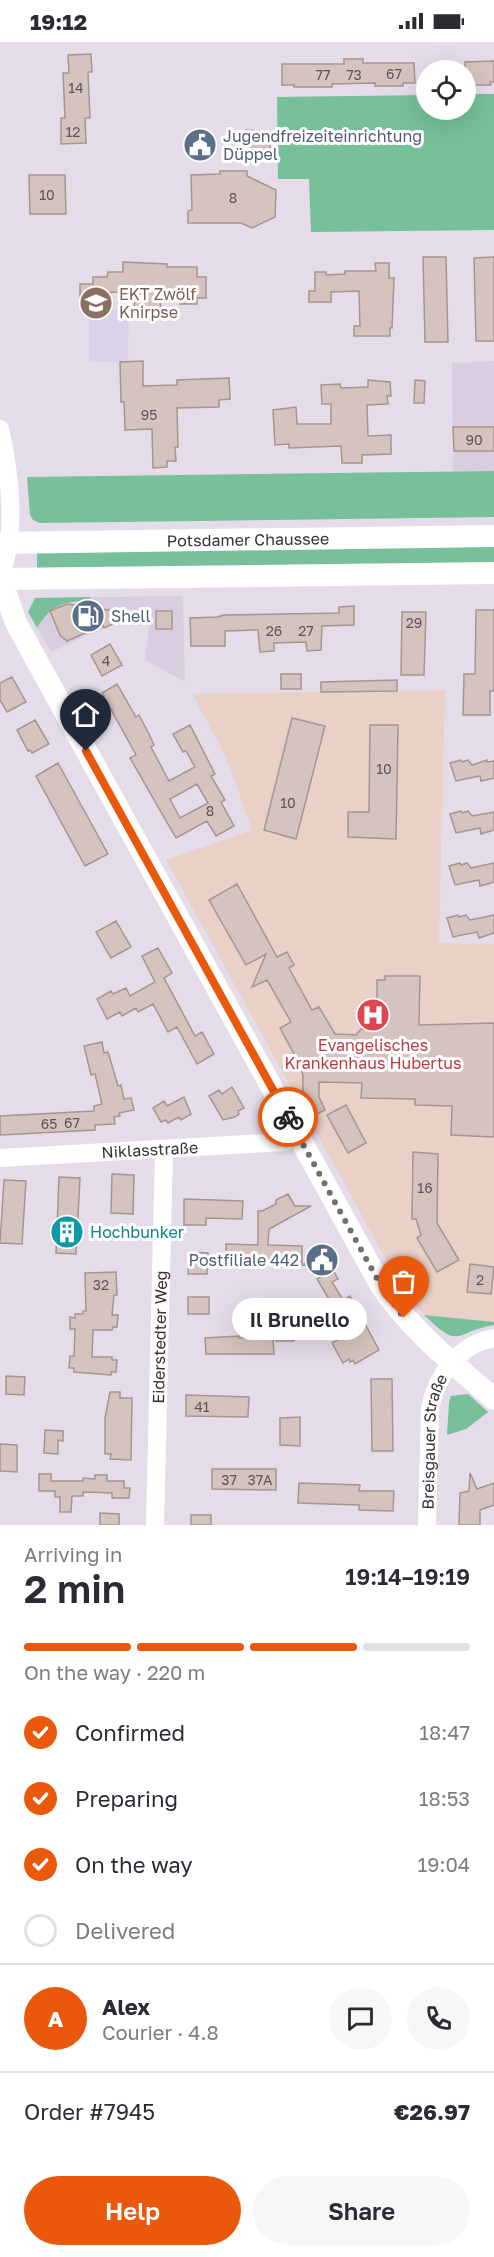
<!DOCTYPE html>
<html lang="en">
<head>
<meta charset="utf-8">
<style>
	:root { --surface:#fff; --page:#f7f7f7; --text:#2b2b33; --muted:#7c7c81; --line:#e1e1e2; --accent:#ea580c }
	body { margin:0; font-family:"Golos Text",sans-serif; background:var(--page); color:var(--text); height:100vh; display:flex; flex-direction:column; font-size:22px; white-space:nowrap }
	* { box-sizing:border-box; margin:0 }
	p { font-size:20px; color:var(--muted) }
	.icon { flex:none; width:33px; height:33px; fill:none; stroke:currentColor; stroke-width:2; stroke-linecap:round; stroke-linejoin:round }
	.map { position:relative; height:1483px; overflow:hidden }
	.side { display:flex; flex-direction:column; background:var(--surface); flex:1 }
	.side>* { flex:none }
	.tools { position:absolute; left:416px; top:18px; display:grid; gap:12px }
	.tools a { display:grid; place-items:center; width:60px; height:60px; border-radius:50%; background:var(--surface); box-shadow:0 6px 24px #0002; font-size:30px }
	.pin { position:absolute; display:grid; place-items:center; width:51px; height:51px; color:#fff; margin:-62px -26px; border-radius:50% 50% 50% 0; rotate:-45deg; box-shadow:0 0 6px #0007 }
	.pin .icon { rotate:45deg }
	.courier { position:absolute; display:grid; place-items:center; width:60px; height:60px; margin:-30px; border:4px solid #ea580c; border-radius:50%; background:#fff; color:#222; box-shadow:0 2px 8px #0007 }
	.bubble { position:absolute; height:42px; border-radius:21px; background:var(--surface); box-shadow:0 6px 24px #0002; font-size:20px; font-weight:600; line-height:42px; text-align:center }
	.headline em { font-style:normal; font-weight:600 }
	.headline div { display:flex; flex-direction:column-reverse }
	.headline { display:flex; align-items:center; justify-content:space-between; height:102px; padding:0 24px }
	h1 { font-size:39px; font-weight:600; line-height:45px }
	.bar { display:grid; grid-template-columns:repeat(4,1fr); gap:9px 6px; align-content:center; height:72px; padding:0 24px }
	.bar i { height:8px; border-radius:4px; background:var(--line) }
	.bar .on { background:var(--accent) }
	.bar p { grid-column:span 4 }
	.line { display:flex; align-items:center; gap:15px; padding:0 24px; border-top:2px solid var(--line) }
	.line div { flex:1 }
	.round { display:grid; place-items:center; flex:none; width:63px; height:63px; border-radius:32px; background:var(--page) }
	ol { padding:0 24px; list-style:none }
	li { display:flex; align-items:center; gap:18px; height:66px }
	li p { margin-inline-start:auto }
	li .icon { padding:6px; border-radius:50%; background:var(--accent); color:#fff; stroke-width:4 }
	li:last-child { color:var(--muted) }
	li i { width:33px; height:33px; border:3px solid var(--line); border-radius:50% }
	.action { display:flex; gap:12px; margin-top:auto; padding:12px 24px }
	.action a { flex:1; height:69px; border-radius:36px; background:var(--accent); color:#fff; font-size:24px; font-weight:600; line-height:69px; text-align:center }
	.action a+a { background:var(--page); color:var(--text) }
	.status { display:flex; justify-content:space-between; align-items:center; height:42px; padding:0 30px; background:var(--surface); direction:ltr }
	.status svg { height:16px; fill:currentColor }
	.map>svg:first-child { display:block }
	.built { fill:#d9cde0 }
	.education { fill:#d9d2e8 }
	.medical { fill:#e9d1c8 }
	.green { fill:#77c099 }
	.building { fill:#d5c3bf; stroke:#a69591; stroke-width:1.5; fill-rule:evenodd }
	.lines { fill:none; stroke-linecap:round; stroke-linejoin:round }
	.minor { stroke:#fff; stroke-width:18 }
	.major { stroke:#fff; stroke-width:22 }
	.done { stroke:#736e76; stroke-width:6; stroke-dasharray:0 10.8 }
	.route { stroke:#ea580c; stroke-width:8 }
	.labels { text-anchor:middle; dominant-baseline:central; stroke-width:6; stroke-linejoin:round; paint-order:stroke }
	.number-label { font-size:14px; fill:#5d5659 }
	.service-label { font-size:16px; fill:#4e5e75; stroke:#fff; text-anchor:start }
	.education-label { font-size:16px; fill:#785e54; stroke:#fff; text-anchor:start }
	.street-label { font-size:16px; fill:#353237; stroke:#fff }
	.health-label { font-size:16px; fill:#be3a42; stroke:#fff }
	.culture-label { font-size:16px; fill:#0d838f; stroke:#fff; text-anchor:start }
</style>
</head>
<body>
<div class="status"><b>19:12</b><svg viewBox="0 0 49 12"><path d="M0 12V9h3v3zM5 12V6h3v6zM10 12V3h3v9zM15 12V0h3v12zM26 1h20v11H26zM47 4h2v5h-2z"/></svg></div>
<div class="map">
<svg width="494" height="1483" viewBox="0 0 494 1483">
	<rect width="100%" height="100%" fill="#e5dcea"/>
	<path class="built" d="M494,319V429H453L452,321Z
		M183,554L185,640L145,618L150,576L124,577L51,610L28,570L35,556Z"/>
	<path class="education" d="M89,267H129L128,320H89Z"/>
	<path class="medical" d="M445,648L439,901L494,902V1280L424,1273L409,1255L393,1230L166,818L252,788L225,713L192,652Z"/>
	<path class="green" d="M465,52H494V188L311,190L309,137H278L277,55L426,53V68H465Z
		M494,429V475L40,481L33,478L30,473L27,435Z
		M494,500V525L37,532V506Z
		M91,555L89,559C63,559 51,563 37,586L28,570L35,556Z
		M424,1273L494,1280V1283C453,1290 462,1309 424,1273Z
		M468,1352L488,1370L466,1387L447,1393L449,1361L451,1354Z"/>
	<path class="building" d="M91,12L92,30H88L90,76H85L86,101L61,102V76H65L63,31H69L68,13Z
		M344,17H363V21H414L415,41H403V44H375V41L332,42V45H294V43H282V22H344Z
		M494,19V40H490L491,43H470V40H465V20Z
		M246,88L270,90V116H240L239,92H246Z
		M220,129H247V134L276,148L275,175L252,186L241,181H188V169L192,168L191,133L220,132Z
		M29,133H65L66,172H30Z
		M423,215H446L448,300H425Z
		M494,215V299H476L474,216Z
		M123,220L167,222V225H197V235H206V256H197V262H180V248L161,247L160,277L138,276V272H134L135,249L101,251V267H89V254H80V242H93V235H107L108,230H123Z
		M375,221H389V236H394L392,286H390V294H354V284H360L359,249L331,250V260H309V249H315V230H326V233L345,232V229H376Z
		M143,319V344L177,343V338L229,336L230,357L219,358V365L177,366L178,405H175L176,419H167V425L153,426L152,387L125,388L124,360H121L120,320Z
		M368,338L390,340L391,354H387L388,362L367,363L368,394L391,393V412L362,413V421H342L341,404L289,406V402L275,403L273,368L296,365L297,382H331V362H322L321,343L340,342L341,346L368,345Z
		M415,338L425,339L424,361H414Z
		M453,385H494V409H454Z
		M67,562L115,569L120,579L104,586L103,583L67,599L60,593L50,569Z
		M354,564V583L322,584L321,608L307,609L306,600L274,601V609L260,610L258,588L225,589V604H191L190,576L217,575L224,573L339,571V565Z
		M476,568H494V649H490V673H463L464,632H475Z
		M156,569H172V587H156Z
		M402,570H426L424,633H401Z
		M110,602L122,623L102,634L91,613Z
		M281,632H301V647H281Z
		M12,635L26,660L7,670L0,658V641Z
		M397,638V649L321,650V640Z
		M117,642L136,675L139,673L150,694L154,703L151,705L169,739L195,725L186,709L183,710L173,692L190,683L215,732L211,734L225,758L221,760L234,784L216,794L207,779L176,796L130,716L136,713L102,651ZM197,742L208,761L180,776L170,757Z
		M292,676L325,684L296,797L264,788Z
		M35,678L49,702L32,711L30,708L28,709L17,688Z
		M370,683H398L396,797L348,795V770H369Z
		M461,718L462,720L468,718L472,723L487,718V720L494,719V736L481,739L480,734L456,739L450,721Z
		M58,721L108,812L85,824L36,734Z
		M461,769L462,771L468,769L472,774L494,770V788L481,792L480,786L456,791L450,772Z
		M460,821L461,823L467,821L471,826L494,821V840L480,844L479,838L455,843L449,824Z
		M237,842L277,915L287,910L294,923L289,926L312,968L319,965L335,992L356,993L361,987L377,988V938H385V934H420L419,983L494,981V1095L451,1093L452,1064L415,1063V1057L361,1056L362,1041L319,1040V1055L325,1068L311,1075L303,1059V1033L300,1023L280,986L291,980L267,938L252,945L266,912L246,923L209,858Z
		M458,873L459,875L466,873L470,878L494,873V891L479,896L477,890L453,895L447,876Z
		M116,879L131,905L111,916L96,890Z
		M158,906L172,931L164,936L195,994L202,990L214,1012L197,1022L177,985L168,990L153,962L138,970L136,966L122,974L120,970L107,977L97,957L111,949L113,952L126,946L130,954L155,940L142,914Z
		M102,1000L104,1011L108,1010L118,1044L121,1043L124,1057L131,1056L134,1068L119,1071L120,1074L114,1075L115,1082L95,1083V1088L0,1093V1074L94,1069V1064L102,1062L95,1032L91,1033L84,1004Z
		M232,1045L244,1066L238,1069L239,1072L235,1075L223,1078L209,1054L219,1048L222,1052Z
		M184,1055L191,1072L181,1078L179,1075L168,1081L166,1078L161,1080L153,1066L164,1059L167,1064Z
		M346,1063L366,1101L348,1111L327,1073Z
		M413,1110L438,1112L437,1181L459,1218L437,1230L417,1196L421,1193L416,1177H412Z
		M112,1132L134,1133L133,1172L111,1171Z
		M59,1135L80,1136L76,1212L56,1211Z
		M4,1138L26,1139L22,1202L0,1201Z
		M288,1152L295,1164H311L269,1187L268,1203L302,1204V1223L226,1222V1202L258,1203V1169H262L276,1162V1158Z
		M184,1157L243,1159L242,1177L206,1176V1183H184Z
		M189,1210L208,1211L207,1232H188Z
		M324,1211L331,1224L302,1223Z
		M470,1222L494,1225L491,1252L467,1250Z
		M333,1228L338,1237L332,1240L343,1258L350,1254L379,1308L355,1322L353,1318L350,1320L349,1317L343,1321L332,1301L347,1292L332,1265L333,1264L317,1237Z
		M116,1230L117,1253H114L112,1273H118L117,1285H113L112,1288H93L92,1315H112V1318H117L116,1330H111V1333L74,1330V1326H69L70,1314H74L75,1287H70V1275L75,1276V1272H83V1269H86L85,1231Z
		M188,1255H209V1272H188Z
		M294,1279V1299H276V1280Z
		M239,1294V1296L273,1295L274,1312H206L205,1296Z
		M6,1334L25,1335L24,1353L6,1352Z
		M371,1337H392L393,1409H372Z
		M110,1350H120V1356H132L131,1418L110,1417L111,1412H105V1376Z
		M186,1353L249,1355L248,1375L186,1374Z
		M300,1375V1404L280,1403V1376Z
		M45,1388L63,1389V1399L58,1398V1412L44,1411Z
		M0,1402L17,1403V1430L0,1429Z
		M212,1427H276V1448L212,1447Z
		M470,1431L477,1447L494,1441V1463L480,1468V1483H459L460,1451L469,1449Z
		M39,1432H51V1439H83V1436L95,1437V1433H107V1439H124V1446H130L129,1456H112V1451L83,1450V1454H72L71,1470H60V1455H55V1449H39Z
		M299,1441L360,1443L359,1449H394L393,1469L359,1468V1463L298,1461Z
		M100,1471L119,1472V1483H100Z
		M191,1473H211V1483H191Z"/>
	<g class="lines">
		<g class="minor">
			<path d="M0,387C8,420 13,466 9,500C7,513 3,525 1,537"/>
			<path id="s1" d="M0,1116L285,1100L298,1093"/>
			<path id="s2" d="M155,1483L164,1108"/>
			<path id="s3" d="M427,1483L430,1366C437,1333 459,1302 494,1296"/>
		</g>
		<g class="major">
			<path id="s4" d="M0,501L494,494"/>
			<path d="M0,534L16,581L380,1242C410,1288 453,1321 494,1357"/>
			<path d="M0,537L494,531"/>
		</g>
	</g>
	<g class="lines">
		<path class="done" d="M288,1075L380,1242L404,1276"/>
		<path class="route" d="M86,709L288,1075"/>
	</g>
	<defs>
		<symbol id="civic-disc" viewBox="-11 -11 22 22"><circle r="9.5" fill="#5c6f8a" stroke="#fff"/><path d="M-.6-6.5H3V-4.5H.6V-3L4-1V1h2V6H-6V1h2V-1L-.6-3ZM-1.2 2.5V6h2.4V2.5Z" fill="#fff"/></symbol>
		<symbol id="school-disc" viewBox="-11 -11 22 22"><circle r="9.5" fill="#8d6e63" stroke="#fff"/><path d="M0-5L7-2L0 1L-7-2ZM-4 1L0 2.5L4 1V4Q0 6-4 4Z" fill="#fff"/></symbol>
		<symbol id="fuel-disc" viewBox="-11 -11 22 22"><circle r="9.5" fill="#5c6f8a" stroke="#fff"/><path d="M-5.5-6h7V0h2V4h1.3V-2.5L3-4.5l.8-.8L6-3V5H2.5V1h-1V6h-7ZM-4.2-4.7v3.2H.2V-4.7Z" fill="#fff"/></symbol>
		<symbol id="hospital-disc" viewBox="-11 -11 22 22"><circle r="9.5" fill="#e0444e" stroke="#fff"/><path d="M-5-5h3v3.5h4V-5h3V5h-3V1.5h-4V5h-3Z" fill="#fff"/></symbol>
		<symbol id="building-disc" viewBox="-11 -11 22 22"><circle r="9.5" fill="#0f9aa8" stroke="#fff"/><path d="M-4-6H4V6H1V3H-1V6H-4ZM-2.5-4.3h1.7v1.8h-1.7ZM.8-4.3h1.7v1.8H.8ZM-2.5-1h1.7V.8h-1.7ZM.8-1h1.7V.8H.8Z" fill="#fff"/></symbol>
	</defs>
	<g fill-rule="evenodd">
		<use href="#civic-disc" x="181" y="84" width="38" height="38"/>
		<use href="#school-disc" x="77" y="242" width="38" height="38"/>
		<use href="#fuel-disc" x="69" y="555" width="38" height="38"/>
		<use href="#hospital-disc" x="354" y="954" width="38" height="38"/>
		<use href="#building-disc" x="48" y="1171" width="38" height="38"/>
		<use href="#civic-disc" x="303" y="1199" width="38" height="38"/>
	</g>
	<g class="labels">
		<g class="number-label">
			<text x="394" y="31">67</text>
			<text x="323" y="32">77</text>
			<text x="354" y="32">73</text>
			<text x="76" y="45">14</text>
			<text x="73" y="89">12</text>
			<text x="47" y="152">10</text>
			<text x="233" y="155">8</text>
			<text x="149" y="372">95</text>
			<text x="474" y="397">90</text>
			<text x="414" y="580">29</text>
			<text x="274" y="588">26</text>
			<text x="306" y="588">27</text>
			<text x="106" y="618">4</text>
			<text x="384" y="726">10</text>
			<text x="288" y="760">10</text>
			<text x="210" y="768">8</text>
			<text x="72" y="1080">67</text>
			<text x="49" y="1081">65</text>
			<text x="425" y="1145">16</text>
			<text x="480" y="1237">2</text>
			<text x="101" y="1242">32</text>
			<text x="202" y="1364">41</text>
			<text x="229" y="1437">37</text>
			<text x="260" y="1437">37A</text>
		</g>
		<g class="service-label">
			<text x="223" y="94">Jugendfreizeiteinrichtung<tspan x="223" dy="18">Düppel</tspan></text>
			<text x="111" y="574">Shell</text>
			<text x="299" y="1218" text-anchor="end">Postfiliale 442</text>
		</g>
		<g class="education-label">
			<text x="119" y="252">EKT Zwölf<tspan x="119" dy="18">Knirpse</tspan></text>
		</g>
		<g class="street-label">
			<text stroke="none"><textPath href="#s4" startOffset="248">Potsdamer Chaussee</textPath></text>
			<text stroke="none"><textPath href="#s1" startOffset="150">Niklasstraße</textPath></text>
			<text stroke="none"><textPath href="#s2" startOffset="188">Eiderstedter Weg</textPath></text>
			<text stroke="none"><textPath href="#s3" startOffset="84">Breisgauer Straße</textPath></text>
		</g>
		<g class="health-label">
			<text x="373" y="1003">Evangelisches<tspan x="373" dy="18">Krankenhaus Hubertus</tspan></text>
		</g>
		<g class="culture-label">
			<text x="90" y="1190">Hochbunker</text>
		</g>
	</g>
</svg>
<div class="tools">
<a><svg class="icon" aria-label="locate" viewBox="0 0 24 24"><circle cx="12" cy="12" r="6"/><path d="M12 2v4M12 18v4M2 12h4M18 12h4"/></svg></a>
</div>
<div class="pin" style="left:404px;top:1276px;background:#ea580c"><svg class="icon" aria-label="bag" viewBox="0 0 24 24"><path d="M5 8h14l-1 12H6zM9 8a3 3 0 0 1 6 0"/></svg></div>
<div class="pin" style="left:86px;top:709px;background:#1f2937"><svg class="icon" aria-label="home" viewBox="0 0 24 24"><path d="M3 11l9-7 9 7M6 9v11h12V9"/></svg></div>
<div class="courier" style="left:288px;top:1075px"><svg class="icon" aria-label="bike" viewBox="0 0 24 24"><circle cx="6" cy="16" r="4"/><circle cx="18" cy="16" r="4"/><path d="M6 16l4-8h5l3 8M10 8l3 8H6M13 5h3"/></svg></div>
<div class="bubble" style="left:232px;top:1256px;width:135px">Il Brunello</div>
</div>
<section class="side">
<div class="headline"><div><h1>2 min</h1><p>Arriving in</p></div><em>19:14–19:19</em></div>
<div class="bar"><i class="on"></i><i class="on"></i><i class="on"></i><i></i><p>On the way · 220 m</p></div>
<ol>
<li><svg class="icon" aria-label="check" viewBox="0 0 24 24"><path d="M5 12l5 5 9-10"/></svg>Confirmed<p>18:47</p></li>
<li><svg class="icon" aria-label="check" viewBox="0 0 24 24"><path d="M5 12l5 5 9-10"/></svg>Preparing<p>18:53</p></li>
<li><svg class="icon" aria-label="check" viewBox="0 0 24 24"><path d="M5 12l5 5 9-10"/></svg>On the way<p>19:04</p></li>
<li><i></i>Delivered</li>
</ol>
<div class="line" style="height:108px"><b class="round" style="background:var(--accent);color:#fff">A</b><div><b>Alex</b><p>Courier · 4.8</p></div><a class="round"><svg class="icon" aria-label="chat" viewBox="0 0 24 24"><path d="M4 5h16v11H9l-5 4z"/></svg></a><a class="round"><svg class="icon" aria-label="phone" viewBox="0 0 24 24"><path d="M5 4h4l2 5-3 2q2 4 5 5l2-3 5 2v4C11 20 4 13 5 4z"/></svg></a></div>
<div class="line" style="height:78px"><div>Order #7945</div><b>€26.97</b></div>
<div class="action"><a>Help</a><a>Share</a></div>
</section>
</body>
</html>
